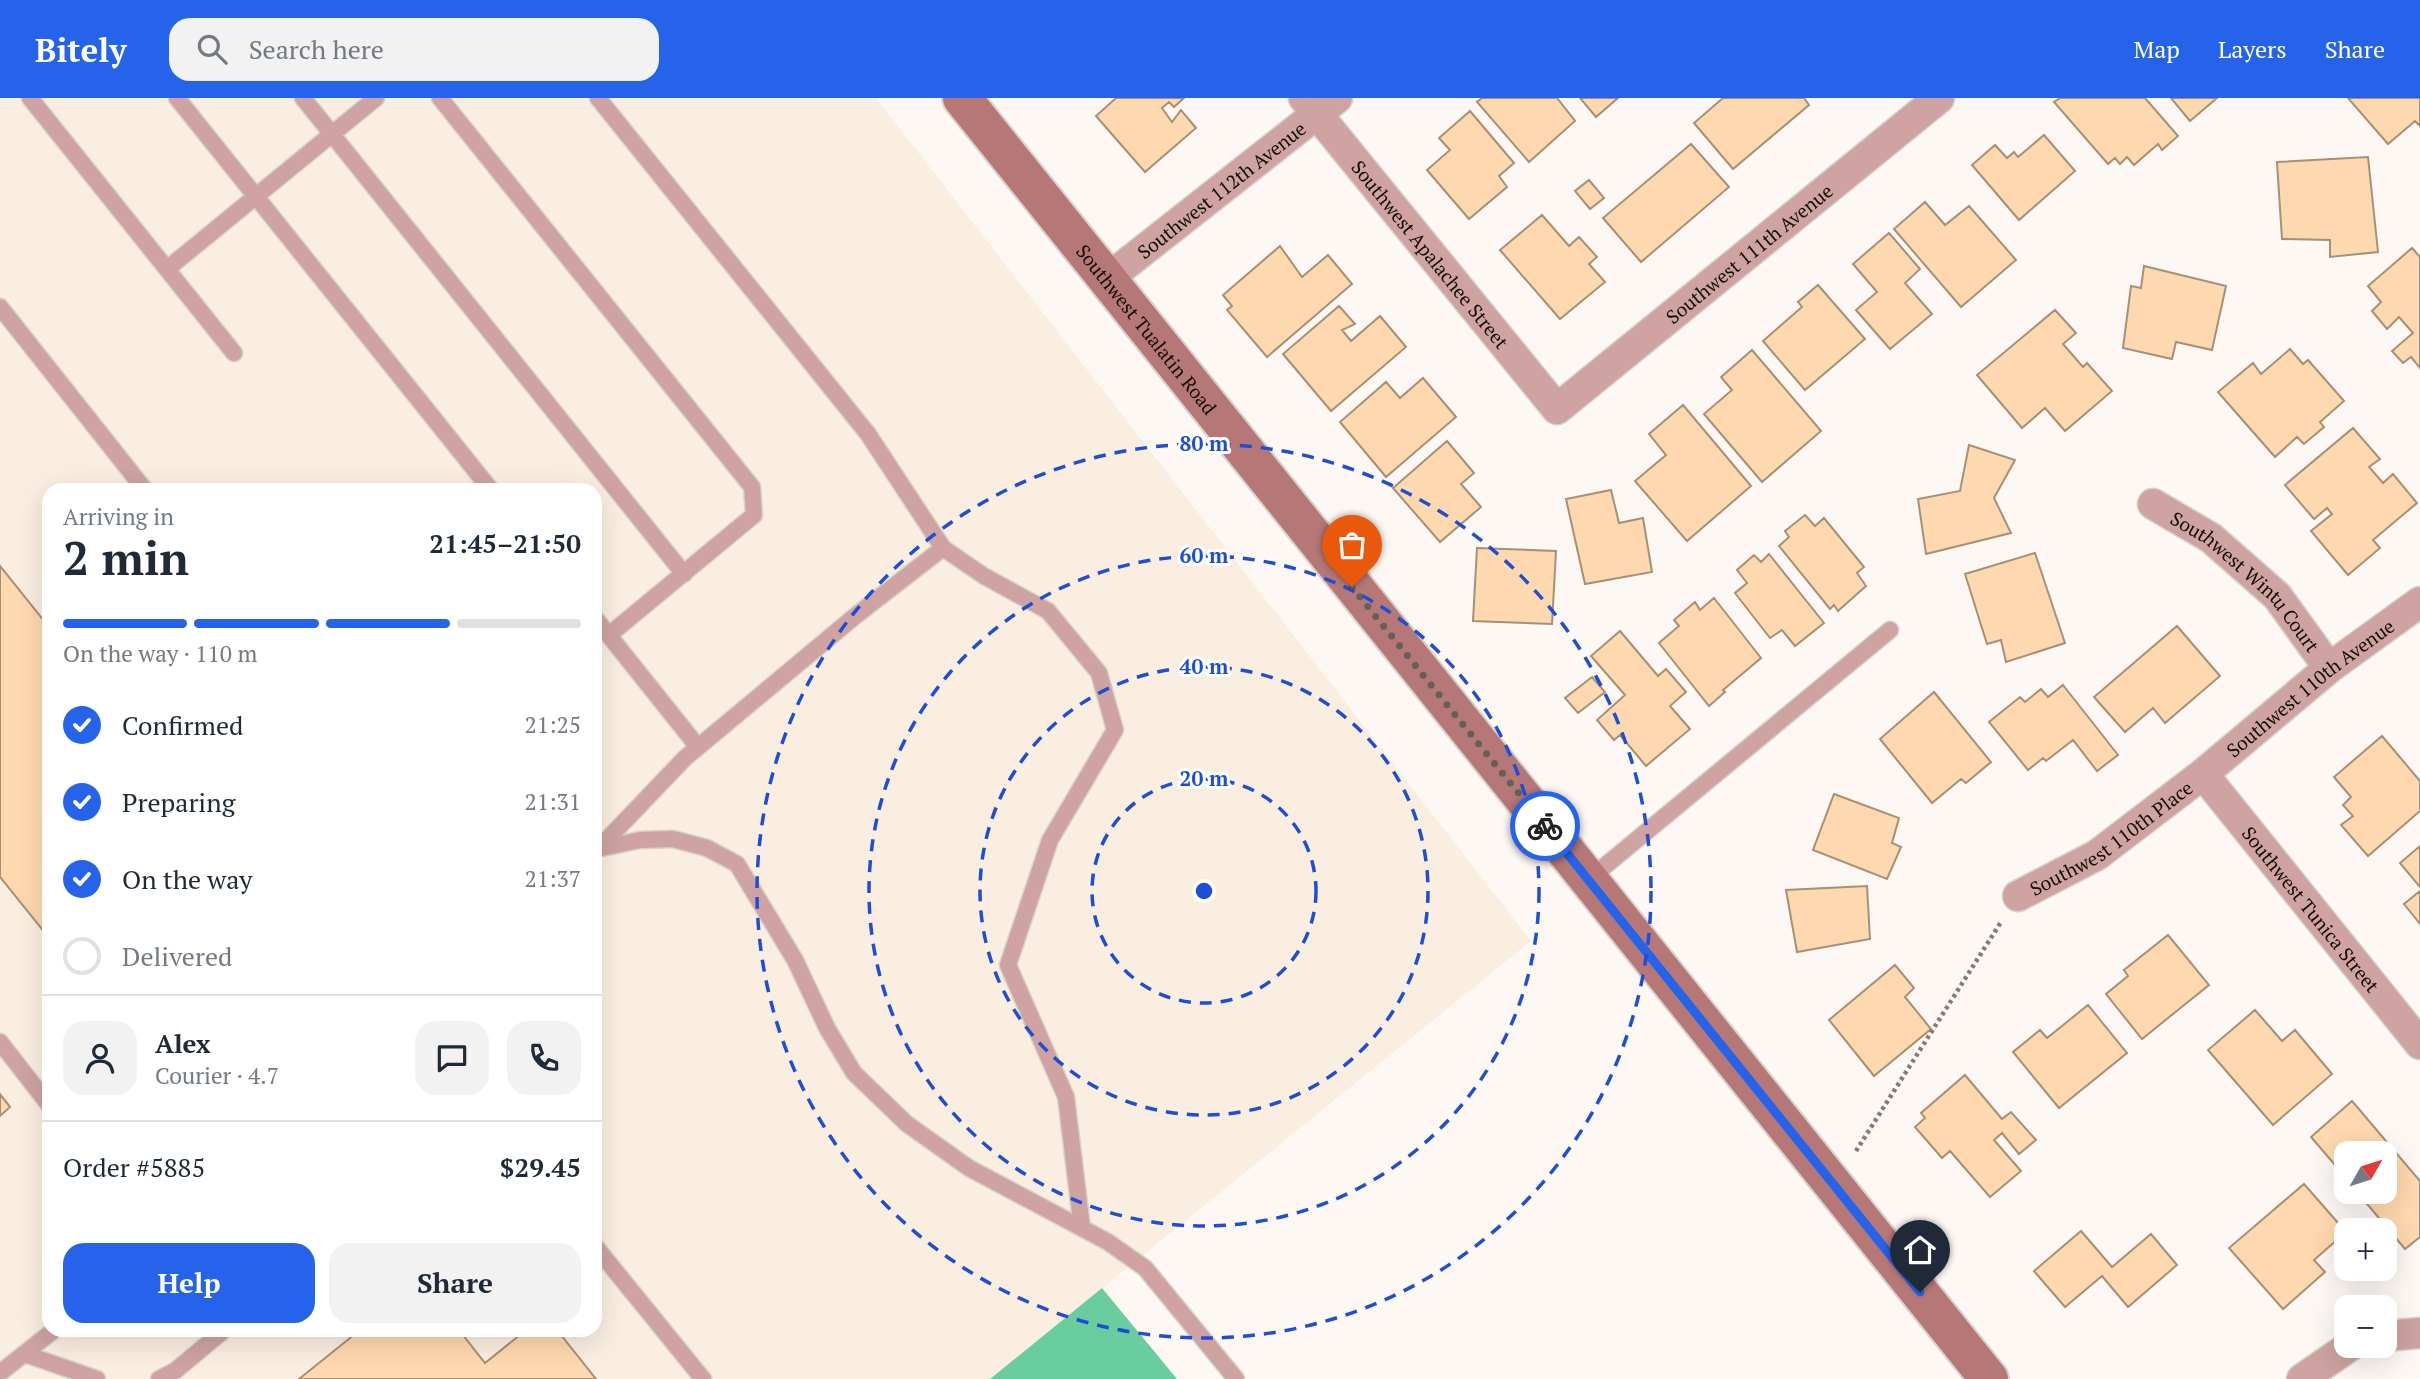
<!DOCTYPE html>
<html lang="en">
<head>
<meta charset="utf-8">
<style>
	:root { --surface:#fff; --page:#f2f2f3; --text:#1f2937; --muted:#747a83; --line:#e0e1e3; --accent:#2563eb }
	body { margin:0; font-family:"PT Serif",serif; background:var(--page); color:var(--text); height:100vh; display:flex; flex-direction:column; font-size:26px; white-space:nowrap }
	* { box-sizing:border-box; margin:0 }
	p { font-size:23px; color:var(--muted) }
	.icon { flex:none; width:38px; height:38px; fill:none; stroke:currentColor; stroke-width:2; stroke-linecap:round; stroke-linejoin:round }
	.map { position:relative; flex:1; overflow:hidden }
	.drawer { position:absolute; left:42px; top:385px; width:560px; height:854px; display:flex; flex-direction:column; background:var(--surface); border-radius:21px; box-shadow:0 7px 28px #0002 }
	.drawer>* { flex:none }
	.needle { width:46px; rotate:51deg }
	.buttons { position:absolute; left:2334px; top:1043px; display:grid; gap:14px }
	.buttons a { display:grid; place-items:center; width:63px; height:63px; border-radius:14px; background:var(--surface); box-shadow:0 7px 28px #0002; font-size:35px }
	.pin { position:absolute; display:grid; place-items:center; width:60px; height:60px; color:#fff; margin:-72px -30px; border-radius:50% 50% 50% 0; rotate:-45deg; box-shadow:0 0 7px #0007 }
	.pin .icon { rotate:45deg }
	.courier { position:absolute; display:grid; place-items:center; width:70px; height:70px; margin:-35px; border:5px solid #2563eb; border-radius:50%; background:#fff; color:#222; box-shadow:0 2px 9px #0007 }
	.headline em { font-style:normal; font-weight:700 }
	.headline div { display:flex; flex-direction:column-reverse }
	.headline { display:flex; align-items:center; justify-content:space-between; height:119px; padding:0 21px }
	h1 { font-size:46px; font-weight:700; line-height:52px }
	.bar { display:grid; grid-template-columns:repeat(4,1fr); gap:10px 7px; align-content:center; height:84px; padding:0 21px }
	.bar i { height:9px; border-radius:5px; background:var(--line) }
	.bar .on { background:var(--accent) }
	.bar p { grid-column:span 4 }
	.line { display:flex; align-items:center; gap:18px; padding:0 21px; border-top:2px solid var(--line) }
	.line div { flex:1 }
	.round { display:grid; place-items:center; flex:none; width:74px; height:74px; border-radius:21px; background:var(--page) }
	ol { padding:0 21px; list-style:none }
	li { display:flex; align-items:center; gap:21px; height:77px }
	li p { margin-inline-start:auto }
	li .icon { padding:7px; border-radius:50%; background:var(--accent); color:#fff; stroke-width:4 }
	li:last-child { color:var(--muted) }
	li i { width:38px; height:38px; border:4px solid var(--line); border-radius:50% }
	.button { display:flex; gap:14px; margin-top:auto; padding:14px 21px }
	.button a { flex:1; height:80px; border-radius:21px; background:var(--accent); color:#fff; font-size:28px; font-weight:700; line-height:80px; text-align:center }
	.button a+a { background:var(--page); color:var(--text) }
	header { display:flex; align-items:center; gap:42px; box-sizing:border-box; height:98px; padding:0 35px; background:var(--accent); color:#fff }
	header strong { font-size:33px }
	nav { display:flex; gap:38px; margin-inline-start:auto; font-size:24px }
	.search { width:490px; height:63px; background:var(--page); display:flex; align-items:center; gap:18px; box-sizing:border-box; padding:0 24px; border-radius:21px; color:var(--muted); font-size:26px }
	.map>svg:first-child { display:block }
	.built { fill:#faeee0; fill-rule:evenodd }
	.forest { fill:#6acd9f }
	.building { fill:#fed8ae; stroke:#a89076; stroke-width:2 }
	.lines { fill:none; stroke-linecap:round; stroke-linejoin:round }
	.service-casing { stroke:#d8d2cd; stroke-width:19 }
	.minor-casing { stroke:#d8d2cd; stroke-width:33 }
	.secondary-casing { stroke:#d8d2cd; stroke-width:42 }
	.path { stroke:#827c75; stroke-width:4.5; stroke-dasharray:3.5 3.5; stroke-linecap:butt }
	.service { stroke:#cea3a1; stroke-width:16 }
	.minor { stroke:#cea3a1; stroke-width:30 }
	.secondary { stroke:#b67877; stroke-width:38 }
	.done { stroke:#665f58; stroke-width:7; stroke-dasharray:0 12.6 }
	.route { stroke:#2563eb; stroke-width:9 }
	.ring { fill:none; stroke:#1d4ed8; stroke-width:3.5; stroke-dasharray:12 9 }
	.labels { text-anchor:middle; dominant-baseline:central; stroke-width:6; stroke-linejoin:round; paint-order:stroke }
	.street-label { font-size:19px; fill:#150d04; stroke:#fff }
	.centre { fill:#1d4ed8; stroke:#fff; stroke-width:3.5 }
	.ring-label { font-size:21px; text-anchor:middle; font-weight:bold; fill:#1d4ed8; stroke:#fff; stroke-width:6; stroke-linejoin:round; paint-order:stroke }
</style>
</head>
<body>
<header>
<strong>Bitely</strong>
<div class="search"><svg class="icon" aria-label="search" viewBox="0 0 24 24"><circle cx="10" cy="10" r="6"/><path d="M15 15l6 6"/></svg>Search here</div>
<nav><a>Map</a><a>Layers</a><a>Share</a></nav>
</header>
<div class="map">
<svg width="2420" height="1281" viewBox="0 0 2420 1281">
	<rect width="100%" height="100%" fill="#fdf8f3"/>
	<path class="built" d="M0,0H876L1531,843L990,1281H0ZM49,392H595V1232H49Z"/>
	<path class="forest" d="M1102,1190L1177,1281H990Z"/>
	<path class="building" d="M1116,0H1184L1174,9L1169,4L1162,10L1172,24L1181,12L1196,30L1145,74L1096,18Z
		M1482,0H1557L1575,23L1529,64L1477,4Z
		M1580,0H1618L1596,19Z
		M1723,0H1804L1809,7L1733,71L1694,25Z
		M2060,0H2145L2178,38L2162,52L2158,46L2134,67L2127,59L2120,66L2115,60L2108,66L2054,4Z
		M2171,0H2217L2190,23Z
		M2348,0H2420V28L2415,23L2388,46Z
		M1470,13L1514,65L1499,78L1507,89L1469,121L1427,72L1450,52L1439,40Z
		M2044,37L2075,73L2019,122L1972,67L1995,47L2007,60L2014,54L2018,59Z
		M1691,46L1729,89L1641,164L1603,120Z
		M2368,59L2378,154L2330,159V142L2282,141L2277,64Z
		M1589,82L1604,100L1590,111L1575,93Z
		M1925,104L1945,127L1969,108L2016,162L1961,209L1894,131Z
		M1542,117L1569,148L1579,139L1597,159L1589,166L1605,184L1560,221L1500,152Z
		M1889,135L1920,171L1905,185L1932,216L1890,251L1856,212L1877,194L1853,166Z
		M1280,148L1302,179L1328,157L1352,186L1267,259L1227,212L1232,208L1223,197Z
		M2412,150L2420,159V270L2411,259L2403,265L2392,253L2413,235L2399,219L2387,231L2372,213L2381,204L2368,188Z
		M2144,168L2226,188L2212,252L2176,244L2172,261L2123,250L2131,188L2141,190Z
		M1818,187L1865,241L1805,292L1763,243L1802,209L1798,204Z
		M1339,208L1355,226L1342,232L1351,243L1380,218L1406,249L1331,313L1283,256Z
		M2055,212L2076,235L2063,246L2083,269L2087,265L2112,293L2065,333L2045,310L2022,330L1977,277Z
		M2290,251L2303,266L2308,262L2344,303L2320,324L2324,329L2304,346L2297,339L2275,359L2218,294L2253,265L2261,276Z
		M1752,252L1821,333L1762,384L1704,316L1732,292L1721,279Z
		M1423,280L1456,319L1386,379L1340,324L1386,284L1400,300Z
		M1683,307L1751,388L1687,443L1635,383L1666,357L1649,336Z
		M2353,330L2380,361L2369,369L2383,385L2393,376L2417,405L2373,442L2380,450L2348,477L2311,433L2332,416L2327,410L2314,421L2285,387Z
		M1447,343L1474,375L1461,386L1481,409L1440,444L1393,390Z
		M1969,347L2015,362L1994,400L2011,435L1926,456L1918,401L1960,393Z
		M1611,392L1619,425L1643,420L1652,474L1585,486L1566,401Z
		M1805,417L1815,428L1824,420L1864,469L1857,475L1866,488L1838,513L1834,507L1830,511L1779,448L1789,439L1785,433Z
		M1477,450L1556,453L1552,526L1473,523Z
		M2035,455L2065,545L2006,564L2001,542L1987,546L1965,476Z
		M1769,456L1824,525L1795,548L1782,532L1770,540L1735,495L1747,485L1737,472L1754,457L1761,464Z
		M0,468L49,529V840L0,779Z
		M1714,500L1761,560L1723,592L1725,594L1709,608L1659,545L1679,528L1674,522L1695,504L1700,512Z
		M2177,528L2220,578L2165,625L2153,610L2125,634L2094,599Z
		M1620,533L1658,578L1666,571L1686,594L1670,608L1690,631L1646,668L1620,637L1614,642L1597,622L1625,597L1591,558Z
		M1592,579L1605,594L1578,615L1565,600Z
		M2063,587L2118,657L2097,673L2073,642L2046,663L2043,660L2028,672L1989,624L2020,599L2025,604L2041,591L2048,599Z
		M1934,594L1991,664L1966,685L1961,681L1932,705L1880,641Z
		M2382,638L2420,683V713L2368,758L2341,727L2353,718L2343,707L2351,699L2334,679Z
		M1834,696L1899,720L1892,745L1901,749L1887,781L1813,752Z
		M2420,748V789L2400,765Z
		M1867,788L1870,841L1797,854L1786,792Z
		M2420,793V826L2404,806Z
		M2168,837L2209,887L2142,941L2106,896L2128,878L2124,872Z
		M1895,867L1914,890L1905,899L1931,931L1874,978L1829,922Z
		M2088,907L2127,955L2059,1010L2013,954L2040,932L2047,940Z
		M2255,912L2282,943L2295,932L2332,976L2273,1027L2208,952Z
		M1965,977L2002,1021L2011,1014L2036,1042L2019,1056L2002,1035L1994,1042L2021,1073L1990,1099L1950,1053L1942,1060L1915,1029L1925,1020L1921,1015Z
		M0,996L10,1009L0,1018Z
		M2352,1003L2420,1083V1139L2405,1151L2357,1094H2385V1055H2347V1081L2311,1039Z
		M2304,1086L2346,1134L2314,1162L2325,1174L2283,1211L2229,1150Z
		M2081,1133L2112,1169L2151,1136L2177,1167L2128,1209L2102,1178L2065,1209L2034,1173Z
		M360,1232H459L485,1265L526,1232H557L596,1281H299Z"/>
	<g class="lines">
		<defs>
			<path id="service" d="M30,0L234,255
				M177,0L491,392
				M303,0L684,476
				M440,0L752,389L754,417L609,537
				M598,0L868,336L943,450L854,519L685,660L599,750
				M167,171L376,0
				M0,209L145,392
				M943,450L984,478L1048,513L1099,575L1115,632L1050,742L1008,867L1066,999L1082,1130
				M595,520L698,649
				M597,751L640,742L673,741L707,750L737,766L795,862L827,930L854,975L907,1026L969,1070L1108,1144L1145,1170L1236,1281
				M1588,782L1890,532
				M0,944L49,1007
				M595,1148L703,1281
				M25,1256L97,1281
				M0,1275L54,1232
				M159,1281L175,1273L224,1232"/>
			<g id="minor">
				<path id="s1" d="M1304,0L1557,311L1939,0"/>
				<path id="s2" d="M1107,181L1337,0"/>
				<path id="s3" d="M2153,406L2211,440L2277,498L2329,570"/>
				<path id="s4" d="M2203,676L2420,946"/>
				<path id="s5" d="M2018,798L2097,757L2203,676L2329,570L2420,504"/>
				<path d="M2385,1238L2420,1235"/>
				<path d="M2302,1281L2350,1248"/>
			</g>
			<g id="secondary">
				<path id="s6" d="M962,0L1989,1281"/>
			</g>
		</defs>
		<use href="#service" class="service-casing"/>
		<use href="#minor" class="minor-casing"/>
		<use href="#secondary" class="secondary-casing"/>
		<path class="path" d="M1856,1053L2001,824"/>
		<use href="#service" class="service"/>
		<use href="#minor" class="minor"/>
		<use href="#secondary" class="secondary"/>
	</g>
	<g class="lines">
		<path class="done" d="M1352,489L1545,728"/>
		<path class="route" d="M1545,728L1920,1194"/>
	</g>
	<g class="ring">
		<circle cx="1204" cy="793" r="112"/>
		<circle cx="1204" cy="793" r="224"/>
		<circle cx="1204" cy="793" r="335"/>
		<circle cx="1204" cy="793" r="447"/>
	</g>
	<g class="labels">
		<g class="street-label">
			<text stroke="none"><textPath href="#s2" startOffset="145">Southwest 112th Avenue</textPath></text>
			<text stroke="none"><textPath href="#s1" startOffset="201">Southwest Apalachee Street</textPath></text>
			<text stroke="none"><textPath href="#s1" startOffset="648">Southwest 111th Avenue</textPath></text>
			<text stroke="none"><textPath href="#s6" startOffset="296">Southwest Tualatin Road</textPath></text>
			<text stroke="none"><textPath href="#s3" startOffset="122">Southwest Wintu Court</textPath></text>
			<text stroke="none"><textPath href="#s5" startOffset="360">Southwest 110th Avenue</textPath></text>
			<text stroke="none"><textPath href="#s5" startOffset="110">Southwest 110th Place</textPath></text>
			<text stroke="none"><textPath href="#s4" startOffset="173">Southwest Tunica Street</textPath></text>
		</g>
	</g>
	<circle cx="1204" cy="793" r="10" class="centre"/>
	<g class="ring-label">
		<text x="1204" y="353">80 m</text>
		<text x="1204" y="465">60 m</text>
		<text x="1204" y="576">40 m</text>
		<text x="1204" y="688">20 m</text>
	</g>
</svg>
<div class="buttons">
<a><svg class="needle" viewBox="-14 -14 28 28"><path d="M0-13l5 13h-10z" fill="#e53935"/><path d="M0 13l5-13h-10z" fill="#747a83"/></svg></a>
<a>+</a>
<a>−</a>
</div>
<div class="pin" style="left:1352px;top:489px;background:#ea580c"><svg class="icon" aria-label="bag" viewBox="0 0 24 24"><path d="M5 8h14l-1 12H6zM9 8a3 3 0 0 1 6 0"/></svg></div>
<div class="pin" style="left:1920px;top:1194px;background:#1f2937"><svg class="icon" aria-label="home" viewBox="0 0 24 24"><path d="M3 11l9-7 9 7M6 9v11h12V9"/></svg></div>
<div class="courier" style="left:1545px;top:728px"><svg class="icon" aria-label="bike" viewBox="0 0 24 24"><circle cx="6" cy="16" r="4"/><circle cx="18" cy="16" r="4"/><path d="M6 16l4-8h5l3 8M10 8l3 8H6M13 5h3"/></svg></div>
<section class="drawer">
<div class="headline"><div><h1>2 min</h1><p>Arriving in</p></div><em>21:45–21:50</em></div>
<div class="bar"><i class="on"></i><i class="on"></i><i class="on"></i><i></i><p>On the way · 110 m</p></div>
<ol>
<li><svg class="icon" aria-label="check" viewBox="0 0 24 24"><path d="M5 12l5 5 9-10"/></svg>Confirmed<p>21:25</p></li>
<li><svg class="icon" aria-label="check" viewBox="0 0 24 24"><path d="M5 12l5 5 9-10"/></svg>Preparing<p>21:31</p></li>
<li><svg class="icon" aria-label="check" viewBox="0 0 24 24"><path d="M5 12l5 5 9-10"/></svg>On the way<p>21:37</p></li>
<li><i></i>Delivered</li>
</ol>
<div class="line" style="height:126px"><a class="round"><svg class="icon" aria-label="person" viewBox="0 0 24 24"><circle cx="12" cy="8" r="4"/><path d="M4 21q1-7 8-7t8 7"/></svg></a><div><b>Alex</b><p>Courier · 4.7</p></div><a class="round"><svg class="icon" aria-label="chat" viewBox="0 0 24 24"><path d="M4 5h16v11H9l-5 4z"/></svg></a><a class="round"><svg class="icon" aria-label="phone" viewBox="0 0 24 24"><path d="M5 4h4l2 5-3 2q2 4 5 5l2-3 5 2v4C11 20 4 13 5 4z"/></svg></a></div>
<div class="line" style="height:91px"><div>Order #5885</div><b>$29.45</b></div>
<div class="button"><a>Help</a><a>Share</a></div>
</section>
</div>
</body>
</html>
